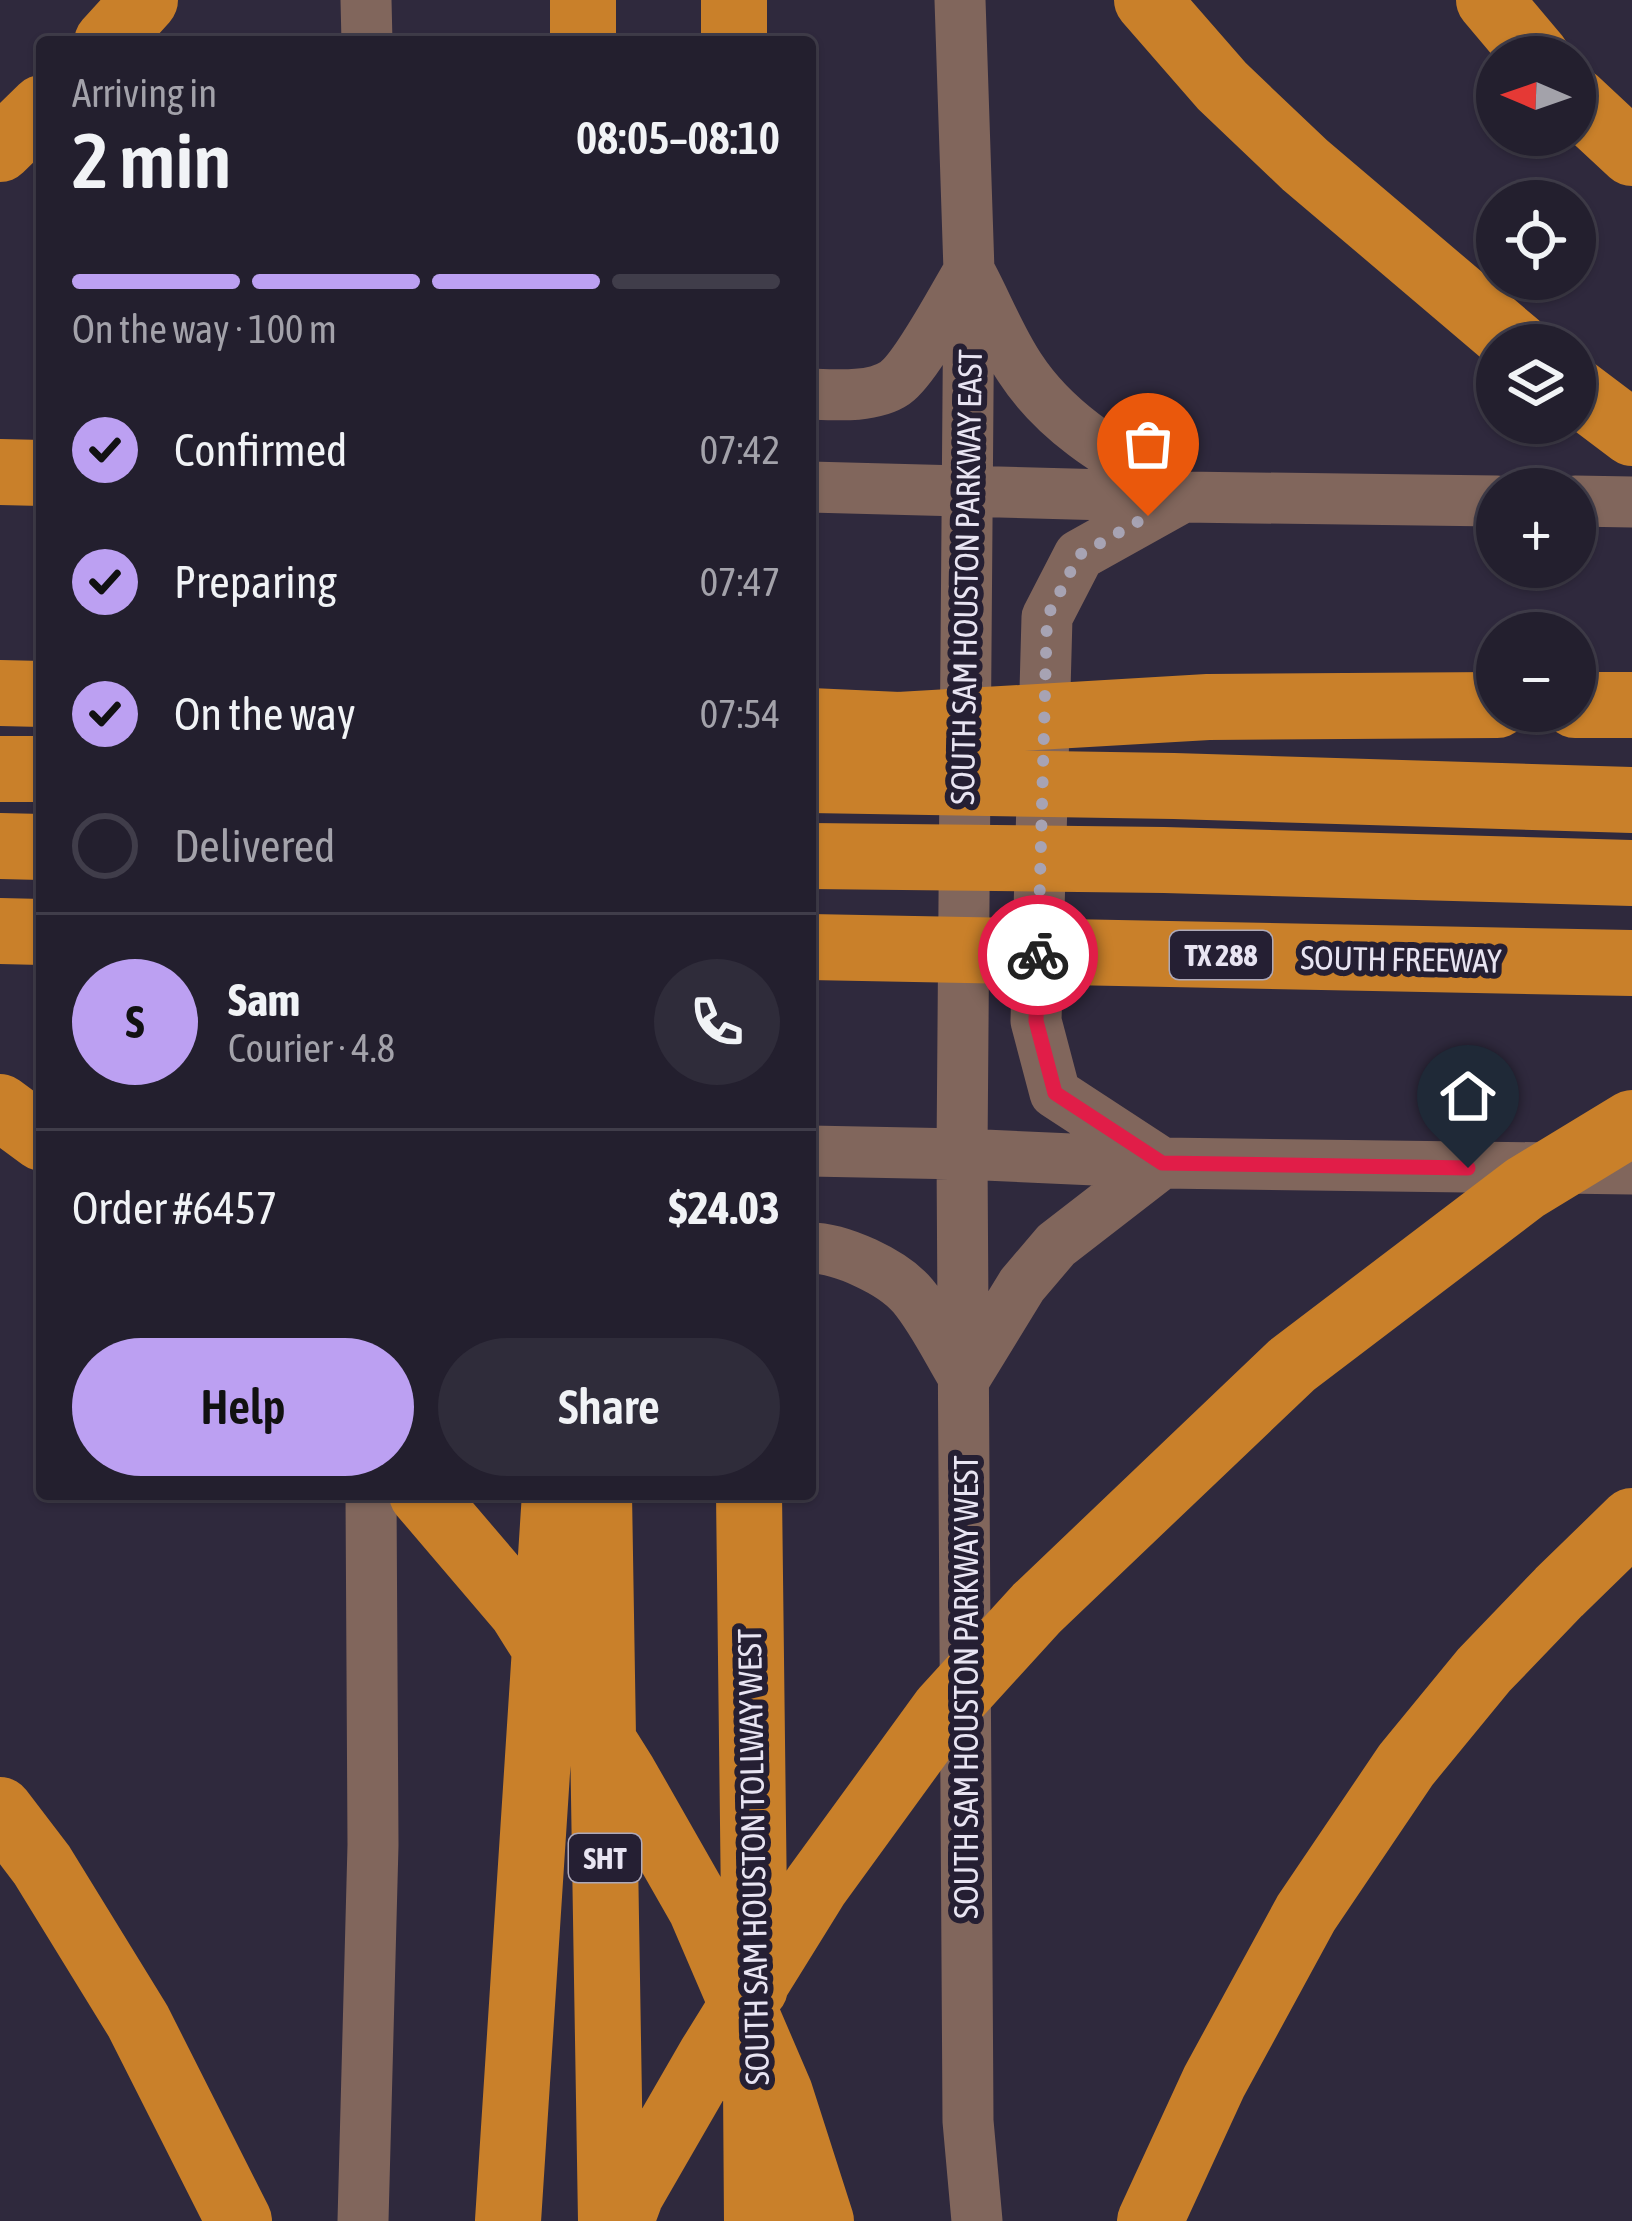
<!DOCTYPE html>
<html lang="en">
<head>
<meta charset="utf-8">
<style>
	:root { --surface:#231f2e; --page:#2f2c3a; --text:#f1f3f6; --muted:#a3a2aa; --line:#403d4a; --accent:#bca0f2 }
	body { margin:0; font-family:"Asap Condensed",sans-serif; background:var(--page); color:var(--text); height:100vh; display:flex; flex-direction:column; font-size:45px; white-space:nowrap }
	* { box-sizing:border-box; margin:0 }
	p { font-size:39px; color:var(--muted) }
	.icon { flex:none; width:66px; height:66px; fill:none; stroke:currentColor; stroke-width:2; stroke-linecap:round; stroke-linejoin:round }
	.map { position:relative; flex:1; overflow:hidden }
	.sheet { position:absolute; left:36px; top:36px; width:780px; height:1464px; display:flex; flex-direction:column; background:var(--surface); border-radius:12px; box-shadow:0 3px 9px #0004,0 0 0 3px var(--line) }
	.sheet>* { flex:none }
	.needle { width:78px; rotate:272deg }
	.controls { position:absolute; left:1476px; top:36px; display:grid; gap:24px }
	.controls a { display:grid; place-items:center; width:120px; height:120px; border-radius:50%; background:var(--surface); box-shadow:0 3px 9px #0004,0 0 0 3px var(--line); font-size:60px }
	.pin { position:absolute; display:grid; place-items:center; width:102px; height:102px; color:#fff; margin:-123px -51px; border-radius:50% 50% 50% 0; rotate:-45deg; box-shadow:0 0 12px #0007 }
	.pin .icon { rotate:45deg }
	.courier { position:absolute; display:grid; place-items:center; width:120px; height:120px; margin:-60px; border:9px solid #e11d48; border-radius:50%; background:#fff; color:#222; box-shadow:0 3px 15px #0007 }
	.overview em { font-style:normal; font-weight:600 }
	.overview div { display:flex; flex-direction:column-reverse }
	.overview { display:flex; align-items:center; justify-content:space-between; height:204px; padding:0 36px }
	h1 { font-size:78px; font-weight:600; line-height:90px }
	.bar { display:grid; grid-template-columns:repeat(4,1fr); gap:18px 12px; align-content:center; height:144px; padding:0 36px }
	.bar i { height:15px; border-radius:9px; background:var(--line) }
	.bar .current { background:var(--accent) }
	.bar p { grid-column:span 4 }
	.line { display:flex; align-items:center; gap:30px; padding:0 36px; border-top:3px solid var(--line) }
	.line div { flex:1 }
	.round { display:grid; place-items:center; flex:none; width:126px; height:126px; border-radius:63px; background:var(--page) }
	ol { padding:0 36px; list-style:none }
	li { display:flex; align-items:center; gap:36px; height:132px }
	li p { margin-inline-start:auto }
	li .icon { padding:12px; border-radius:50%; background:var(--accent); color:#111; stroke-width:4 }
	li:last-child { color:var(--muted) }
	li i { width:66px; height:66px; border:6px solid var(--line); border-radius:50% }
	.cta { display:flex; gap:24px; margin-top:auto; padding:24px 36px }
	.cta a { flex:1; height:138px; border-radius:72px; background:var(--accent); color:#111; font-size:48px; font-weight:600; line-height:138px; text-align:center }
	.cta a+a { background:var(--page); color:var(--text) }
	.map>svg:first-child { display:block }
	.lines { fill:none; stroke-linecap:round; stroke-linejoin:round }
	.secondary { stroke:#81665c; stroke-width:51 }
	.motorway { stroke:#c9802a; stroke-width:66 }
	.done { stroke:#a7a3b3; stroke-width:12; stroke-dasharray:0 21.6 }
	.route { stroke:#e11d48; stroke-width:15 }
	.labels { text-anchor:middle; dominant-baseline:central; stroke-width:12; stroke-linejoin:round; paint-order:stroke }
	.shield { fill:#251f33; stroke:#aea9b9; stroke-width:3 }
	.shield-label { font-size:30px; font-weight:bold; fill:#e8e4f2 }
	.street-label { font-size:33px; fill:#e8e4f2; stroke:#251f33 }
</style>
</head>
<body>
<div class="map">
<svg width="1632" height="2221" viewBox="0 0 1632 2221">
	<rect width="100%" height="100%" fill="#2f293d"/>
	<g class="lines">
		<path class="secondary" d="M366,0L367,42
			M960,0L969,271L962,1154L968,2121L977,2221
			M972,276C988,306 1001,340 1020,368C1059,428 1121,460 1181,496
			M810,394C835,395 873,398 895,383C917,367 953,297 969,271
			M810,487L1183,497L1497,501
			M1575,501L1632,502
			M810,1151L962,1154L1162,1163L1632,1169
			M1159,1161L1055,1093L1036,1021L1047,617L1079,555L1183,497
			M810,1248C841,1248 893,1272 913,1296C933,1320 948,1352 964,1378
			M965,1378L1022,1285L1056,1245L1162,1163
			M363,2221L373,1845L371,1494"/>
		<path class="motorway" d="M583,0V42
			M734,0V42
			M1147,0L1222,86L1305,165L1517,345
			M1489,0L1537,57
			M107,42L145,0
			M1575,100L1632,153
			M0,149L42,108
			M1575,390L1632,433
			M0,472L42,473
			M0,693L42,694
			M1575,705H1632
			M810,721L899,725L1208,707L1497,705
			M0,769H42
			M810,780L1174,786L1632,800
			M0,846L42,847
			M810,856L1164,860L1632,873
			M0,931L42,932
			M810,947L1632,963
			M0,1107L42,1138
			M422,1494L521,1610L624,1774L701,1909L780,2093L821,2221
			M599,1494L611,2221
			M749,1494L755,1988
			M0,1810L42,1865L138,2021L239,2221
			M756,2086L757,2221
			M508,2221L555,1494
			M621,2221L631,2194L710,2057L816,1886L944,1710L1037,1608L1292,1365L1525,1188L1632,1123
			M1150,2221L1214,2082L1306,1913L1406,1765L1484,1670L1559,1592L1632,1521"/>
	</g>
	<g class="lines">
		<path class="done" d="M1038,955L1047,617L1079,555L1148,516"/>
		<path class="route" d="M1038,955L1036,1021L1055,1093L1162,1163L1468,1168"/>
	</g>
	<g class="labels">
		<g class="shield">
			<rect x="1170" y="931" width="102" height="48" rx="9"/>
			<rect x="569" y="1834" width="72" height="48" rx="9"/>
		</g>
		<g class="shield-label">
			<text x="1221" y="955">TX 288</text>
			<text x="605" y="1858">SHT</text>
		</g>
		<g class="street-label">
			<text transform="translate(966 577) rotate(-89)">SOUTH SAM HOUSTON PARKWAY EAST</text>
			<text transform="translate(1401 959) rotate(1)">SOUTH FREEWAY</text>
			<text transform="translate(966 1687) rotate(-90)">SOUTH SAM HOUSTON PARKWAY WEST</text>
			<text transform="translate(753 1857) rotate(-91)">SOUTH SAM HOUSTON TOLLWAY WEST</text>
		</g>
	</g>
</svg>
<div class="controls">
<a><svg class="needle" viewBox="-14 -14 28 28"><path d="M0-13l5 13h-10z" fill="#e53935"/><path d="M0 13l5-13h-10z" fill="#a3a2aa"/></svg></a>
<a><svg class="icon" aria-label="locate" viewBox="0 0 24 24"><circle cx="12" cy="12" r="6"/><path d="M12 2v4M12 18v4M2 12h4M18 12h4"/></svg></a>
<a><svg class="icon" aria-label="layers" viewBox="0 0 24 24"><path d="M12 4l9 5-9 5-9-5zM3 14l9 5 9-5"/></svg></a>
<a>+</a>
<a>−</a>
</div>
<div class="pin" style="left:1148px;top:516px;background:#ea580c"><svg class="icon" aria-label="bag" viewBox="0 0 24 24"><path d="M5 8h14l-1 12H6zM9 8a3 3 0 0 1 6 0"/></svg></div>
<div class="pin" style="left:1468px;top:1168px;background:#1f2937"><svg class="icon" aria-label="home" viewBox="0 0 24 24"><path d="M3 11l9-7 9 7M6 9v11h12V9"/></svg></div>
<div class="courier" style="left:1038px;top:955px"><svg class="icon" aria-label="bike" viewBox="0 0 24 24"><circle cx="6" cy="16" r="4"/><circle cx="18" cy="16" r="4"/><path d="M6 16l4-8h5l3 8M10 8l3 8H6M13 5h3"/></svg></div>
<section class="sheet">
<div class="overview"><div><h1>2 min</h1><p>Arriving in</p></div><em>08:05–08:10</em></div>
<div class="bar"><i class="current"></i><i class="current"></i><i class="current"></i><i></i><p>On the way · 100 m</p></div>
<ol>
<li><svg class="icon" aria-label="check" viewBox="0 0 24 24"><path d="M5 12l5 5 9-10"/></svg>Confirmed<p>07:42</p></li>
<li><svg class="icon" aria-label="check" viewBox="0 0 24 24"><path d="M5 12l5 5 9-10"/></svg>Preparing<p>07:47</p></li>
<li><svg class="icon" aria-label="check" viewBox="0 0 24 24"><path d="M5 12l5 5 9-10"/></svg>On the way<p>07:54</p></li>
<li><i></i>Delivered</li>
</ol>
<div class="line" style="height:216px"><b class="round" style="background:var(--accent);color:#111">S</b><div><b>Sam</b><p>Courier · 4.8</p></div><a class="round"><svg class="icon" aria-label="phone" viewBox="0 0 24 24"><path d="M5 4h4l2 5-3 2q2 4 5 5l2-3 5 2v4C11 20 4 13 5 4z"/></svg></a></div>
<div class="line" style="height:156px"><div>Order #6457</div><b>$24.03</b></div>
<div class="cta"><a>Help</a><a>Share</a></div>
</section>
</div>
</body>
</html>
